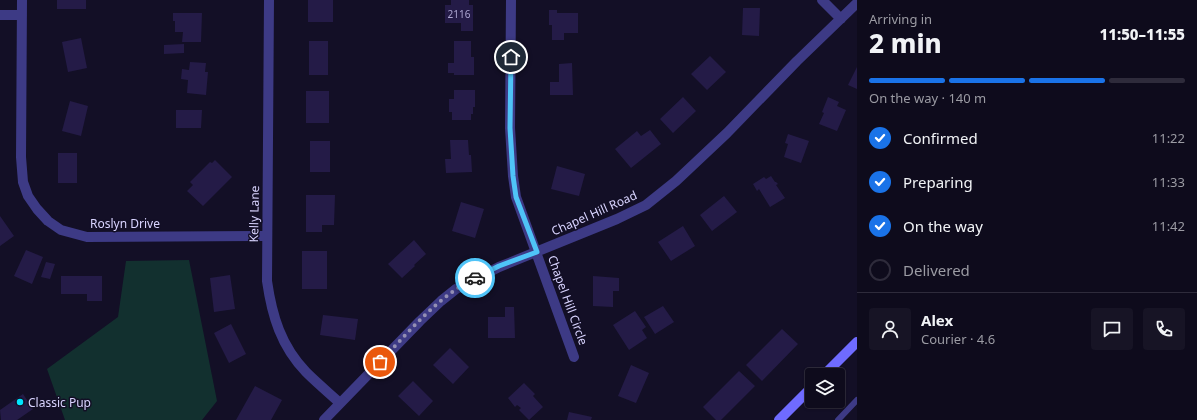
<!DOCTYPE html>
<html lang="en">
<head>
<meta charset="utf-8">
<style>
	:root { --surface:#0e0b1c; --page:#171425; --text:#f1f3f6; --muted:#9b9ba3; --line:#2e2b3b; --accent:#1a73e8 }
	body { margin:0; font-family:"Noto Sans",sans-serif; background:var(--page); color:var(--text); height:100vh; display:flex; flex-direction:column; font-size:15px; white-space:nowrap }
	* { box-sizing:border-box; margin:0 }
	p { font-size:13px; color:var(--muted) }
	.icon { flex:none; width:22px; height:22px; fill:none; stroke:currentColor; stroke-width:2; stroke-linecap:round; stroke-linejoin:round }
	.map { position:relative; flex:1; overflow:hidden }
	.side { display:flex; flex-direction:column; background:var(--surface); width:340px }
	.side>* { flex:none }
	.fabs { position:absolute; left:805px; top:368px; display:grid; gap:8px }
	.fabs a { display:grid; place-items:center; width:40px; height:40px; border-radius:4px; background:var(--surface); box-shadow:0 1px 3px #0004,0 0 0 1px var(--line); font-size:20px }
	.pin { position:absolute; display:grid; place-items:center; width:34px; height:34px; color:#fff; margin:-17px; border:2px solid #fff; border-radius:50%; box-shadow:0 1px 4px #0007 }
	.courier { position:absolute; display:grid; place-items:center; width:40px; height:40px; margin:-20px; border:3px solid #4fc3f7; border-radius:50%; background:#fff; color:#222; box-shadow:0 1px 5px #0007 }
	.summary em { font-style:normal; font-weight:800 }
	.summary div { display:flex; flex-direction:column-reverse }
	.summary { display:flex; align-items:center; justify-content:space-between; height:68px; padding:0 12px }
	h1 { font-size:26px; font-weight:800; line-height:30px }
	.bar { display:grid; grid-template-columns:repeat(4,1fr); gap:6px 4px; align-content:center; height:48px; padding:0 12px }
	.bar i { height:5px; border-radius:3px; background:var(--line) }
	.bar .on { background:var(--accent) }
	.bar p { grid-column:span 4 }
	.line { display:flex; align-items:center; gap:10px; padding:0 12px; border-top:1px solid var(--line) }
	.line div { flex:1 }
	.round { display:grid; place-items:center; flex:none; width:42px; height:42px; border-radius:4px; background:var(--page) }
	ol { padding:0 12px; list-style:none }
	li { display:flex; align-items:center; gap:12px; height:44px }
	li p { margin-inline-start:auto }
	li .icon { padding:4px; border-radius:50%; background:var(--accent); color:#fff; stroke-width:4 }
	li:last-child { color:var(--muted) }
	li i { width:22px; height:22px; border:2px solid var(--line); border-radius:50% }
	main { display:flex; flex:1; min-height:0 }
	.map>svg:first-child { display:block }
	.green { fill:#12302f }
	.building { fill:#241b47 }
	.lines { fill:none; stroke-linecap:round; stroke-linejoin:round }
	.lane { stroke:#3d3a85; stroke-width:6 }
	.street { stroke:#3d3a85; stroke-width:10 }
	.secondary { stroke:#6f6bff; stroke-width:10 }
	.done { stroke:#948fb3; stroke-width:4; stroke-dasharray:0 7.2 }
	.route { stroke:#4fc3f7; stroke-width:5 }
	.poi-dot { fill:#00e5ff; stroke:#130f26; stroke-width:1.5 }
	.labels { text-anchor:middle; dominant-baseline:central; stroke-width:3; stroke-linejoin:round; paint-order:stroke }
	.number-label { font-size:10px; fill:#aca6d1 }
	.street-label { font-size:12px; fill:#d9d4ff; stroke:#130f26 }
	.poi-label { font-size:12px; fill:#d9d4ff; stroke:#130f26; text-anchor:start }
</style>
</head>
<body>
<main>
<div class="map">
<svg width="857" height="420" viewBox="0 0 857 420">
	<rect width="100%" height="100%" fill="#130f26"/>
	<path class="green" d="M189,260L217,401L202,420H65L47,369L118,317L126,261Z"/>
	<path class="building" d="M57,0H86V9H57Z
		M308,0H333V22H308Z
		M451,0H469V5H473V31H461V23H445V5H451Z
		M743,8H760L759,36L742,35Z
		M549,10H557V13H578V33H564V40H552V25H549Z
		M173,13H202L201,42H182L183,32H175V21H173Z
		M81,38L87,68L68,72L62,42Z
		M309,41H328V75H309Z
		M454,41H471V57H474V75H454V73H448V63H454Z
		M184,44V53L164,54V45Z
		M710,56L726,72L707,90L691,74Z
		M190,62L206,63L205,72H208L206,95L187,93L188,80L181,79L182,69L189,70Z
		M572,63L573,95H550V82H559V64Z
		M857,67V89L848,85Z
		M454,90H475V107H473V114H471V120H452V112H449V99H454Z
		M306,91H329V123H306Z
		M683,97L696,111L673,133L660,119Z
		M828,97L839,102L837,106L846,110L837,131L819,124L824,113L822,112Z
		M70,101L88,106L81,136L62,131Z
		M176,110H202L201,128H176Z
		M650,130L661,144L631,168L615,149L637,131L641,136Z
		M788,134L809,141L801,163L784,157L788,144L785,143Z
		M450,140H468L469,155H471L472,172L446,173L445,159H451Z
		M310,141H330V172H310Z
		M58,153H77V183H58Z
		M215,160L232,177L203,206L187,191L193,185L190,182L210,162L212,163Z
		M557,166L585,174L579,196L551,189Z
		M771,176L775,182H776L778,184L776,185L785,198L770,207L759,189L757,191L753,184L764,177L766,179Z
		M306,195H335L334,225H322V232H306Z
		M724,196L737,212L712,231L700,215Z
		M461,202L484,209L475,238L452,231Z
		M0,216L14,236L0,246Z
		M683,226L695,246L671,261L658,242Z
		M414,240L426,254L414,265L415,266L402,278L388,264Z
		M26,250L43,257L32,284L14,276Z
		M302,251H327V289H302Z
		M46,262L55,264L50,279L41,277Z
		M230,275L235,309L214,312L210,278Z
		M61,276H102V301H87V294H61Z
		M593,276L619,278V291H613V307L593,306Z
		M663,306L674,322L655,334L644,317Z
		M505,307H514L515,338H488V317H505Z
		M635,311L646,327L642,330L647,338L629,350L613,325Z
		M323,315L358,319L355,340L320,335Z
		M231,324L246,354L229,363L214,333Z
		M782,329L798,344L762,381L746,365Z
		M450,348L469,367L453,384L433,365Z
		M631,365L649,373L636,403L618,396Z
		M739,371L755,386L721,420H716L703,407Z
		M413,381L433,401L419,416L398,396Z
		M524,383L535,394L533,396L543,407L529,420L519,410L521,408L517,405L515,407L508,398Z
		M255,386L282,400L271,420H236Z
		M23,394L33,409L17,420H1L0,410Z
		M569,412L592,417L591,420H567Z"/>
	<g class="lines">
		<path class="lane" d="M838,420L857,400"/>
		<path class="street" d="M22,0L21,157L23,182L28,196L37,209L48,221L61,230L87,237L267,236
			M269,0L267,281C272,316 281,346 306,372C317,383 329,393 340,403
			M511,0L510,128L513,176L516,197L574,357
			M822,0L841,19
			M0,15H22
			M324,420L420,321L441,301L456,289L499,267L617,219L646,205L676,181L727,133L797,61L857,3"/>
		<path class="secondary" d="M824,375L857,342
			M779,420L812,387"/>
	</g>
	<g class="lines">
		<path class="done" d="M380,362C409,332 437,297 475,278"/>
		<path class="route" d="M475,278L499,266L537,252L516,197L513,176L510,128L511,57"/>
	</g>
	<circle class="poi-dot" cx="20" cy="402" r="4"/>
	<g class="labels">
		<g class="number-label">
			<text x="459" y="14">2116</text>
		</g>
		<g class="street-label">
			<text transform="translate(594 213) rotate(-24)">Chapel Hill Road</text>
			<text transform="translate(254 214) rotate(-89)">Kelly Lane</text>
			<text x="125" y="223">Roslyn Drive</text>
			<text transform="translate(568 300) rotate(70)">Chapel Hill Circle</text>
		</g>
		<g class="poi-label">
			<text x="28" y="402">Classic Pup</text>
		</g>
	</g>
</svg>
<div class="fabs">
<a><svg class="icon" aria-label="layers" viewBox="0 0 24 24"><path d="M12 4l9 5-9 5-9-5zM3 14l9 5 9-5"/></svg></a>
</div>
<div class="pin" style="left:380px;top:362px;background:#ea580c"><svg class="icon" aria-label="bag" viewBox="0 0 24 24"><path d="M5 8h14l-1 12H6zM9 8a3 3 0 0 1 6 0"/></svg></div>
<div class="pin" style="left:511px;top:57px;background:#1f2937"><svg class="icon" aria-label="home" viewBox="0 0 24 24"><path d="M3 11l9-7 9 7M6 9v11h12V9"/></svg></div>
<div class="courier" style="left:475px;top:278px"><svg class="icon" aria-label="car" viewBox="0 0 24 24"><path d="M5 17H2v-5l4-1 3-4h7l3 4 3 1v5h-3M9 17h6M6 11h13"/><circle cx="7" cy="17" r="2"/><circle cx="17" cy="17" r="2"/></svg></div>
</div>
<section class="side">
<div class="summary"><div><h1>2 min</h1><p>Arriving in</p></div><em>11:50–11:55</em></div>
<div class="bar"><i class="on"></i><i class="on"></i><i class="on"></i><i></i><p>On the way · 140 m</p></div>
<ol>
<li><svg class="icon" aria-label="check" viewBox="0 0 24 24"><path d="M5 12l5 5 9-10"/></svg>Confirmed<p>11:22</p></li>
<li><svg class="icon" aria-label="check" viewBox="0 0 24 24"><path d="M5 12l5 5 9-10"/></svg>Preparing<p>11:33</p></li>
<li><svg class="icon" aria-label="check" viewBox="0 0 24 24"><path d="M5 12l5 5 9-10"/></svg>On the way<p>11:42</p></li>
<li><i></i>Delivered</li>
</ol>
<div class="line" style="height:72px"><a class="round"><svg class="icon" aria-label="person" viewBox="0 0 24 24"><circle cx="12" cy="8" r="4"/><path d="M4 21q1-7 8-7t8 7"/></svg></a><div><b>Alex</b><p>Courier · 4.6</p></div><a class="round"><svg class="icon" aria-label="chat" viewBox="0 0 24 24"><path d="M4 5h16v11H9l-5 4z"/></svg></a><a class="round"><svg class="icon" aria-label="phone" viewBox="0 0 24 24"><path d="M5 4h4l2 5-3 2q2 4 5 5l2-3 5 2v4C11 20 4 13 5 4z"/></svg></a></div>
</section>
</main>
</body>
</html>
